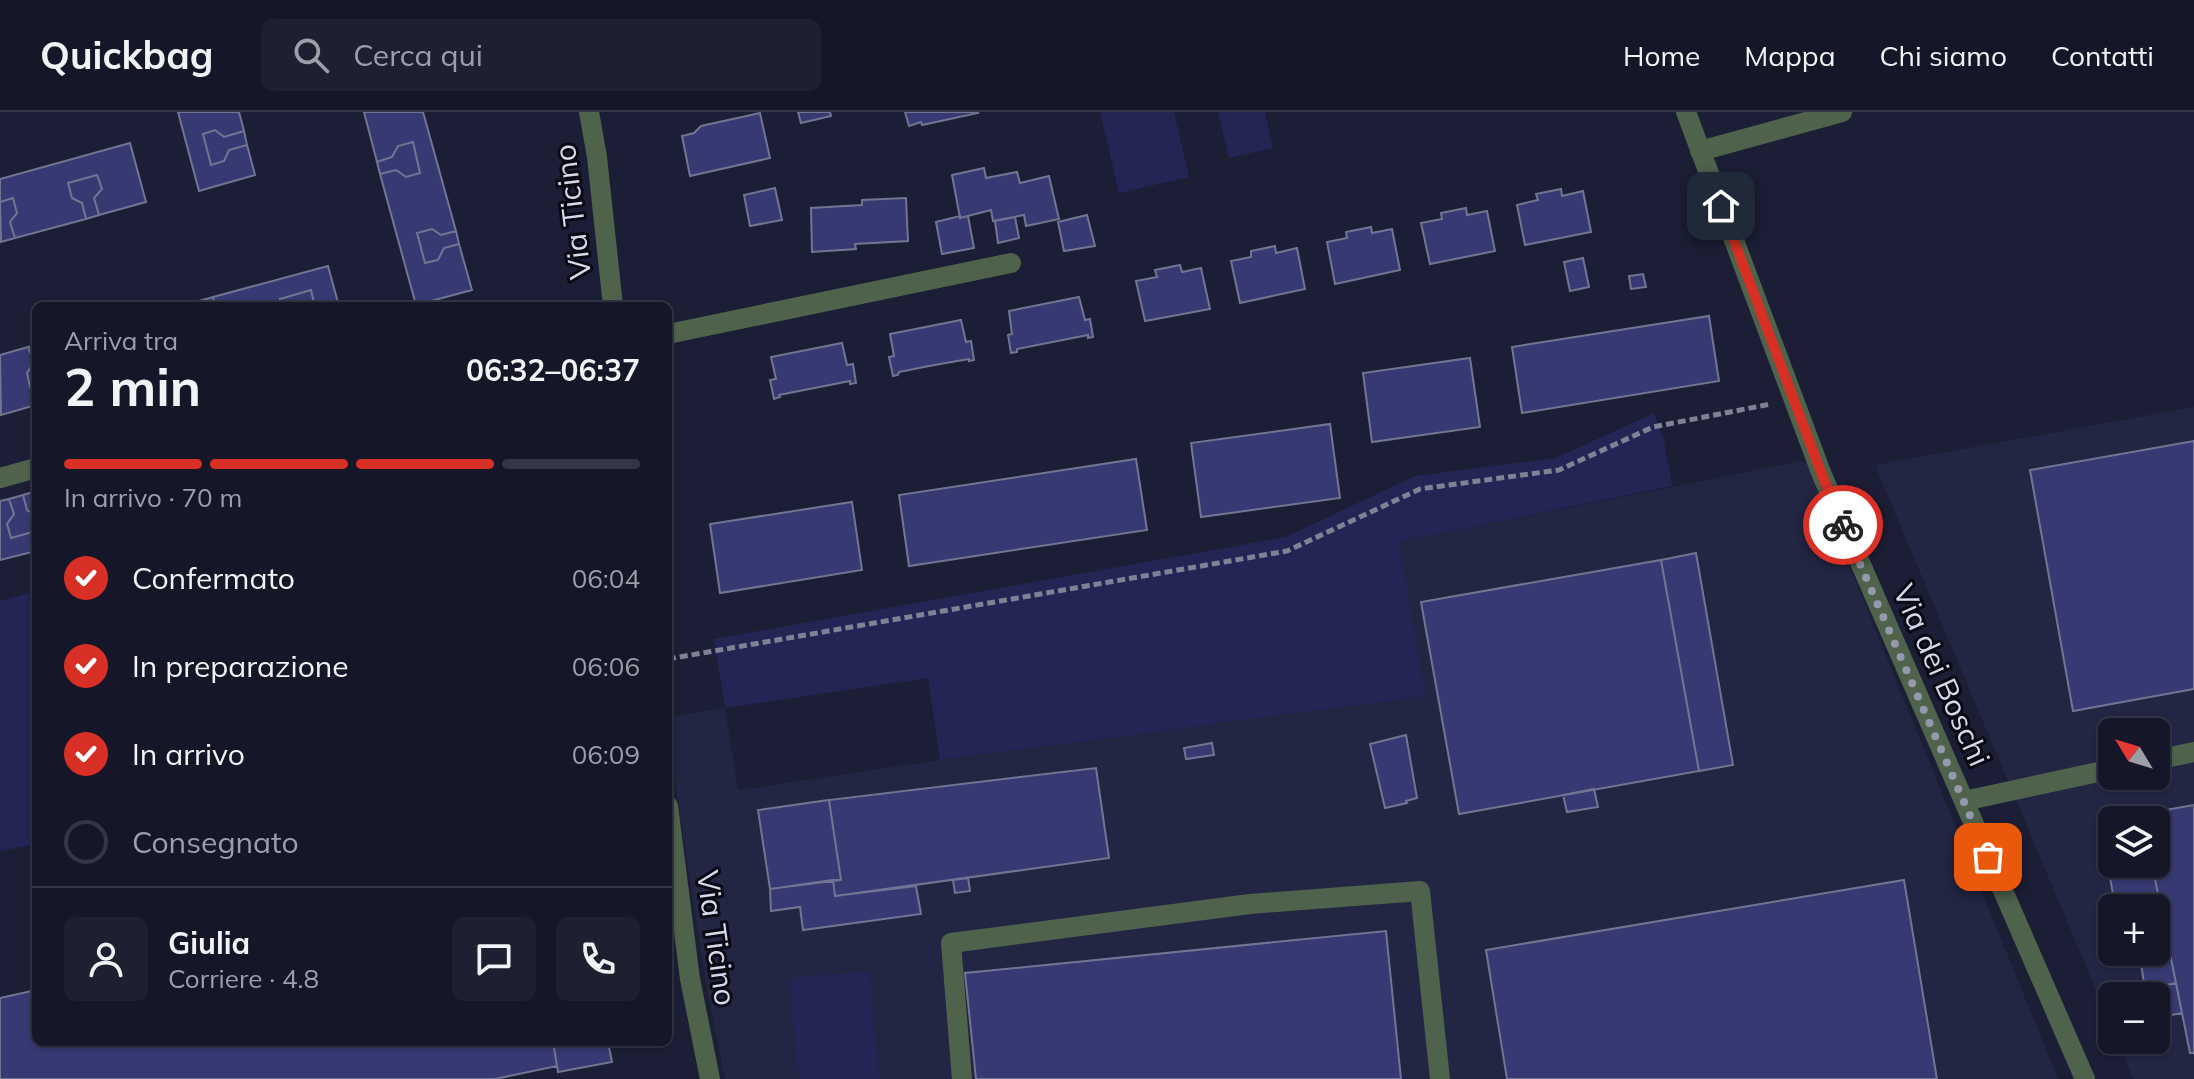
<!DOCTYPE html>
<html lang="it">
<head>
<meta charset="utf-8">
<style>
	:root { --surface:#151628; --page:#1e1f30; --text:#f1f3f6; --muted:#9d9fa8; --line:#343545; --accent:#d93025 }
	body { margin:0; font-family:Mulish,sans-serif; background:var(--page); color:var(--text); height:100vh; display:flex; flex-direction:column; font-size:30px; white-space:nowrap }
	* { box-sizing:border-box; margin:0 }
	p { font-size:26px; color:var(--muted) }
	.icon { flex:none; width:44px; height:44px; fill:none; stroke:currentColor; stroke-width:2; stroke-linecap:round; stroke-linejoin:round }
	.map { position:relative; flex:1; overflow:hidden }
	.details { position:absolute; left:32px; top:190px; width:640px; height:744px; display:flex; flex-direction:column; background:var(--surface); border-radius:12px; box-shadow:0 2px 6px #0004,0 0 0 2px var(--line) }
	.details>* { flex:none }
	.needle { width:52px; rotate:308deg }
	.fabs { position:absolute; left:2098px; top:606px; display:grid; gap:16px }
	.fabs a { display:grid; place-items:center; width:72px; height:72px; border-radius:12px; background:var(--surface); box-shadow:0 2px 6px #0004,0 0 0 2px var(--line); font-size:40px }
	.pin { position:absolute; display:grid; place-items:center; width:68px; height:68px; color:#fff; margin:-34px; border-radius:16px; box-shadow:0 4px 12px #0006 }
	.courier { position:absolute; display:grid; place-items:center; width:80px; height:80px; margin:-40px; border:6px solid #d93025; border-radius:50%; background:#fff; color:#222; box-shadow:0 2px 10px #0007 }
	.summary em { font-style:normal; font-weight:700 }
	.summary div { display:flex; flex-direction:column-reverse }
	.summary { display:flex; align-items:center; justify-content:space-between; height:136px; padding:0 32px }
	h1 { font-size:52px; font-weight:700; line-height:60px }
	.bar { display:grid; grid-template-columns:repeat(4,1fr); gap:12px 8px; align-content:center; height:96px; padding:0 32px }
	.bar i { height:10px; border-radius:6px; background:var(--line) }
	.bar .current { background:var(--accent) }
	.bar p { grid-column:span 4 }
	.line { display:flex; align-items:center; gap:20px; padding:0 32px; border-top:2px solid var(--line) }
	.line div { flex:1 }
	.round { display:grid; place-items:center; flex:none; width:84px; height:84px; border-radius:12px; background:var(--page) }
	ol { padding:0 32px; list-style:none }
	li { display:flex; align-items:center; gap:24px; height:88px }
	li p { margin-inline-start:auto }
	li .icon { padding:8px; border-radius:50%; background:var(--accent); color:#fff; stroke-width:4 }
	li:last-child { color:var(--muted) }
	li i { width:44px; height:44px; border:4px solid var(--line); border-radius:50% }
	header { display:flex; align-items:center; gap:48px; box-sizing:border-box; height:112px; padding:0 40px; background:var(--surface); border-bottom:2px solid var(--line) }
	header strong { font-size:38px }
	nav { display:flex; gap:44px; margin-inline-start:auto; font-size:28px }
	.search { width:560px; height:72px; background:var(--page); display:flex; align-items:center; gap:20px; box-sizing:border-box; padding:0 28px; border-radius:12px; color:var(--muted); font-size:30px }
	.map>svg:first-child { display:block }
	.built { fill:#232643; fill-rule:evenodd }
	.green { fill:#242555 }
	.building { fill:#373972; stroke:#727592; stroke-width:2 }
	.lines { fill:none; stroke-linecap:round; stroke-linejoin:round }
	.path { stroke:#7f8195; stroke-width:5; stroke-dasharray:8 4; stroke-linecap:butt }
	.minor { stroke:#4e624c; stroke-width:20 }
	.done { stroke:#9698ab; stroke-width:8; stroke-dasharray:0 14.4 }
	.route { stroke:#d93025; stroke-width:10 }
	.labels { text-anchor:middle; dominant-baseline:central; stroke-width:6; stroke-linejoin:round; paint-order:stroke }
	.street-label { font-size:30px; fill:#d8daeb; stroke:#080913 }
</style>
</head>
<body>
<header>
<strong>Quickbag</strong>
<div class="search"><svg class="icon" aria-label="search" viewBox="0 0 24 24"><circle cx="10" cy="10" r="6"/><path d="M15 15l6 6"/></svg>Cerca qui</div>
<nav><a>Home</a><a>Mappa</a><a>Chi siamo</a><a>Contatti</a></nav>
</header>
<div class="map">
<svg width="2194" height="967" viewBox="0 0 2194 967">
	<rect width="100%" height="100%" fill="#1c1e35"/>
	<path class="built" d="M2194,295V967H2133L2117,928H2156V884H2112V916L1875,353ZM2112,620H2156V664H2112ZM2112,708H2156V752H2112ZM2112,796H2156V840H2112Z
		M1801,349L1808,352L2058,967H725L705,867L672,651L668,605L725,596L738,678L940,648L1424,584L1399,430Z"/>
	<path class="green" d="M1100,0H1174L1189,65L1119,81Z
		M1218,0H1265L1273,36L1229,46Z
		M1654,301L1664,329L1672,374L1399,430L1425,584L940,648L928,566L725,596L714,527L1286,425L1415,364L1556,346Z
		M36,479V732L0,739V489Z
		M869,859L879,967H799L789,866Z"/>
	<path class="building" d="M178,0H239L244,19L224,25L215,18L203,22L211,53L224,49L229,38L247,33L255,63L199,79Z
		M364,0H423L456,119L441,123L432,117L417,121L425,151L438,148L444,136L459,132L472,178L416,193L380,62L396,58L406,65L420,61L413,30L398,34L392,45L377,50Z
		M798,0H830L831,4L801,11Z
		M905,0H977L978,1L922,13L921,10L909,14Z
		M760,1L770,46L690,64L682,24L694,21L701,14Z
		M215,18L224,25L244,19L247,33L229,38L224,49L211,53L203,22Z
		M413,30L420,61L406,65L396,58L380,62L377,50L392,45L398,34Z
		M130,31L146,90L99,103L94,86L102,77L97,63L68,71L72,86L82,91L86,107L15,126L10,110L17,101L13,86L0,90V67Z
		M984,56L986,66L1017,60L1020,71L1049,64L1059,107L1026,114L1024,103L993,109L991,98L960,106L952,63Z
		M97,63L102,77L94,86L99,103L86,107L82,91L72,86L68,71Z
		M775,76L782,108L750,114L744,83Z
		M1561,77L1562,84L1583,79L1591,120L1525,133L1517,93L1538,88L1536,82Z
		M13,86L17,101L10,110L15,126L1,130L0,90Z
		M906,86L908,129L855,132L856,137L812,140L811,96L862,93V88Z
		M1466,96L1467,103L1487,99L1495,139L1430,152L1421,111L1442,107L1441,101Z
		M1087,103L1095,134L1064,139L1058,110Z
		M960,104V106L968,104L974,136L942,142L936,110Z
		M1015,105L1019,126L998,131L995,109Z
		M1371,115L1372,121L1392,117L1400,158L1335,172L1327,130L1347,126L1346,120Z
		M432,117L441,123L456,119L459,132L444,136L438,148L425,151L417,121Z
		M1275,134L1276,141L1297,136L1305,177L1240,191L1231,149L1251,145V139Z
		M1583,146L1589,175L1570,179L1564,150Z
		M1180,153L1182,160L1201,156L1210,197L1145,209L1136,169L1157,165L1155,158Z
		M328,154L339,194H313L314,191L311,178L280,187L282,194H215L213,185Z
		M1643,162L1646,175L1631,177L1629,164Z
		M311,178L314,191L313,194H282L280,187Z
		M213,185L215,194H201L199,189Z
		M1079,185L1085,208L1090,207L1093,225L1088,226V223L1017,237V240L1011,241L1008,223L1012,222L1009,199Z
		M1709,204L1719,269L1522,301L1512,235Z
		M961,208L966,230L971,229L974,248L969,249V247L929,254L899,260L898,263L893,264L889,245L894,244L890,222Z
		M842,231L847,253L853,252L856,271L850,272V269L779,283L780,285L774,287L770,268L776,267L771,245Z
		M36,233V273L30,275L27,261L34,250L28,235Z
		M28,235L34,250L27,261L30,275L36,273V293L1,303L0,243Z
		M1470,246L1480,315L1372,330L1363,261Z
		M1330,312L1340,386L1201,405L1191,331Z
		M2194,329V577L2073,599L2030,358Z
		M1136,347L1147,418L909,454L899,383Z
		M36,379V403L27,398L23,383Z
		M23,383L27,398L36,403V419L11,426L7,412L14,402L9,387Z
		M9,387L14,402L7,412L11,426L36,419V439L0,448V389Z
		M852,390L862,458L720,481L710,412Z
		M1696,441L1733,653L1699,659L1661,448Z
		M1661,448L1699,659L1459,702L1421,490Z
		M1406,623L1417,686L1406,689L1407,691L1385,696L1370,632Z
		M1212,631L1214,643L1186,647L1184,636Z
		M1096,656L1109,746L835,784L833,768H841L829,688Z
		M1594,677L1598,695L1567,700L1563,683Z
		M829,688L841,768L770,777L758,698Z
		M2194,693V941H2190L2152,752H2156V708H2143L2142,702Z
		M2142,702L2143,708H2112V752H2152L2176,871L2145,877L2139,840H2156V796H2131L2130,786L2114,788L2100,709Z
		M968,766L970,779L955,781L953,768Z
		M833,768L835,784L916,774L921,802L803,818L800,795L771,799L770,777Z
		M1904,768L1937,967H1507L1486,838Z
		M1386,819L1401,967H976L965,861Z
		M2176,871L2182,901L2156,906V884H2146L2145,877Z
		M36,878V930H553L557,954L495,967H0V886Z
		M553,930H608L612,950L558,960Z"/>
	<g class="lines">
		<path class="path" d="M668,547L1287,439L1420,377L1559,358L1653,315L1771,292"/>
		<path class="minor" d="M589,0L597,45L613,194
			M1686,0L1822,363L2085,967
			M1700,39L1842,0
			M668,222L1011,151
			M0,366L36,356
			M2156,648L2194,640
			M1964,689L2112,657
			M668,694L690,867L710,967
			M962,967L951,831L1250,792L1420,779L1440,967"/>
	</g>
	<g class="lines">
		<path class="done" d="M1843,413L1988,745"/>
		<path class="route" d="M1721,94L1822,363L1843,413"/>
	</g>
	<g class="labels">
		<g class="street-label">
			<text transform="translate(572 100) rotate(-97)">Via Ticino</text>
			<text transform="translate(1942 563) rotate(66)">Via dei Boschi</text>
			<text transform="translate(717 826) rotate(82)">Via Ticino</text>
		</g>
	</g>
</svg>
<div class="fabs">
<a><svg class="needle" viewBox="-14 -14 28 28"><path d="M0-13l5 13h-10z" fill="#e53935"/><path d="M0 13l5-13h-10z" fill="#9d9fa8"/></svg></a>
<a><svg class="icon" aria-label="layers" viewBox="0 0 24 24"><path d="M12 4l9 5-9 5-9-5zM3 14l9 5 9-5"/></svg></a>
<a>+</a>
<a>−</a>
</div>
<div class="pin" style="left:1988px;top:745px;background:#ea580c"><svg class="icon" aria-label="bag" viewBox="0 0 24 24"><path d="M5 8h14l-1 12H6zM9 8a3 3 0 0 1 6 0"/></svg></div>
<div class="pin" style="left:1721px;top:94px;background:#1f2937"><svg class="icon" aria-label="home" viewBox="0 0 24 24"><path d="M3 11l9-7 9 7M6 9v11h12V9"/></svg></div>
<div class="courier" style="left:1843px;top:413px"><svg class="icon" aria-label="bike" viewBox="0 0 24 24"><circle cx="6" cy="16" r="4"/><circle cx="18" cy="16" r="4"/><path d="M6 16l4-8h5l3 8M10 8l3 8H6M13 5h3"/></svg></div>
<section class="details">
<div class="summary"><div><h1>2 min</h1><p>Arriva tra</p></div><em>06:32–06:37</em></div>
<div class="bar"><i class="current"></i><i class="current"></i><i class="current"></i><i></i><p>In arrivo · 70 m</p></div>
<ol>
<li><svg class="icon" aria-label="check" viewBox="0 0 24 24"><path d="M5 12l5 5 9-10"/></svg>Confermato<p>06:04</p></li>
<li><svg class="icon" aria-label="check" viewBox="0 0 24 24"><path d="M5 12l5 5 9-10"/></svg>In preparazione<p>06:06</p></li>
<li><svg class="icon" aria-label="check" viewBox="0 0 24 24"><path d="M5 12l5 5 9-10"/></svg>In arrivo<p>06:09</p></li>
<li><i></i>Consegnato</li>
</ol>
<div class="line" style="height:144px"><a class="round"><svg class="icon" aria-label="person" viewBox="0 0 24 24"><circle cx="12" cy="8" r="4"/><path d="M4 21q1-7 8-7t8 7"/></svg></a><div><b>Giulia</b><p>Corriere · 4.8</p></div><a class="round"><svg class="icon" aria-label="chat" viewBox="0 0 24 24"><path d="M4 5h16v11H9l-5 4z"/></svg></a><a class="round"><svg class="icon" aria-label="phone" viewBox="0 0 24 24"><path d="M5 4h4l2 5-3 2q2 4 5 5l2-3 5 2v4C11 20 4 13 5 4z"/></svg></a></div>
</section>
</div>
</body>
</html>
